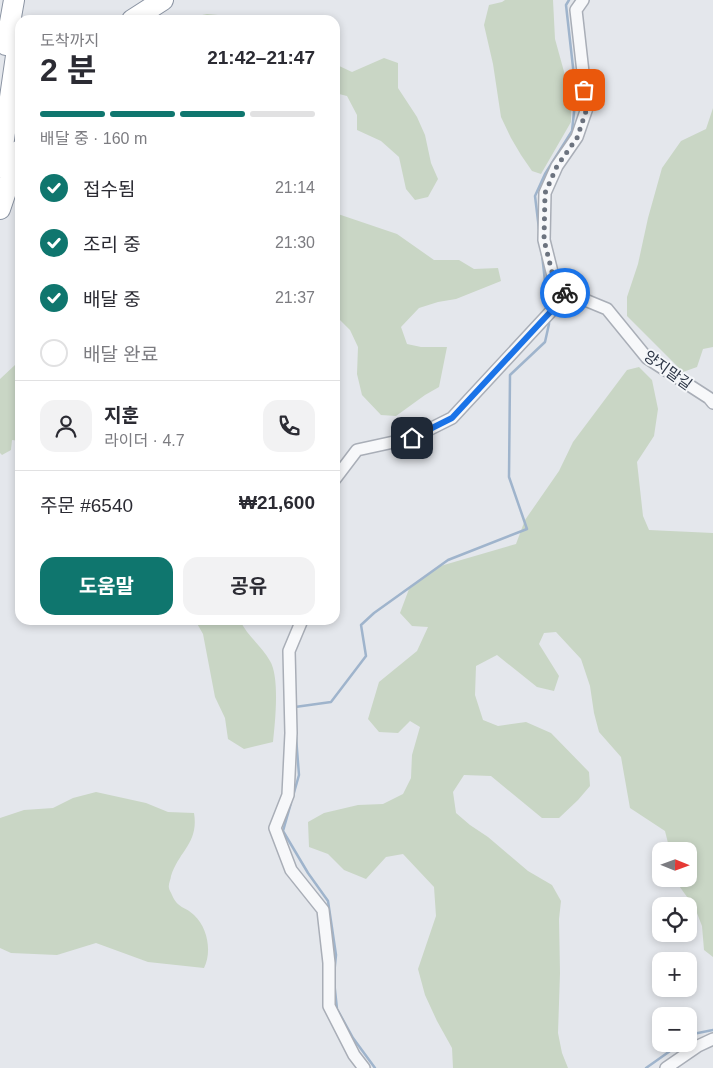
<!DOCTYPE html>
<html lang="ko">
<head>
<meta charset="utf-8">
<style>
	:root { --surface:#fff; --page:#f2f2f3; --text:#2b2b33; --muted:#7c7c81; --line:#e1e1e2; --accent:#0f766e }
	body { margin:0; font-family:Helvetica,"Noto Sans KR",sans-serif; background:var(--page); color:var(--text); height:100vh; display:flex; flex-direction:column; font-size:19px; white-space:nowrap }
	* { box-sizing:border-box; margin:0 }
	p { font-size:16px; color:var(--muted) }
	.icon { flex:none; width:28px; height:28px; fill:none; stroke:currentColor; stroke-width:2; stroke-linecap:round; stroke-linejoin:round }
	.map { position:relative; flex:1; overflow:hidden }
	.drawer { position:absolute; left:15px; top:15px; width:325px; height:610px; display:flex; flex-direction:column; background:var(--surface); border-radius:15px; box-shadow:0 2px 8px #0003 }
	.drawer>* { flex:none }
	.needle { width:32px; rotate:91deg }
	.tools { position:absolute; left:652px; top:842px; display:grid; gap:10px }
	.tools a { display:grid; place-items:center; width:45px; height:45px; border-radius:10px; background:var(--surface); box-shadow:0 2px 8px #0003; font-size:25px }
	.pin { position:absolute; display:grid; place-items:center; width:42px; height:42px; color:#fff; margin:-21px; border-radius:10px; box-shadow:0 2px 8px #0006 }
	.courier { position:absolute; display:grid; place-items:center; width:50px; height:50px; margin:-25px; border:4px solid #1a73e8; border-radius:50%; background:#fff; color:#222; box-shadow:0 1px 6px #0007 }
	.headline em { font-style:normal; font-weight:700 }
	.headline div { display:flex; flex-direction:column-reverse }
	.headline { display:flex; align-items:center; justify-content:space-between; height:85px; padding:0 25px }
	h1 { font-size:32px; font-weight:700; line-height:38px }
	.bar { display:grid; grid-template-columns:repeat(4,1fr); gap:8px 5px; align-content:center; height:60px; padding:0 25px }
	.bar i { height:6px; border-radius:4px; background:var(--line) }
	.bar .selected { background:var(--accent) }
	.bar p { grid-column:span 4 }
	.line { display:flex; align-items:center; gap:12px; padding:0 25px; border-top:1px solid var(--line) }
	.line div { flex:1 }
	.round { display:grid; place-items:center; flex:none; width:52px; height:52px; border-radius:15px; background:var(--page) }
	ol { padding:0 25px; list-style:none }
	li { display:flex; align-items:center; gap:15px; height:55px }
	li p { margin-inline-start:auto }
	li .icon { padding:5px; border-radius:50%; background:var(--accent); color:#fff; stroke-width:4 }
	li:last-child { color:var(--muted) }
	li i { width:28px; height:28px; border:2px solid var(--line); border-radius:50% }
	.action { display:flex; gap:10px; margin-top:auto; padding:10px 25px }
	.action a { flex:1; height:58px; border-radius:15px; background:var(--accent); color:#fff; font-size:20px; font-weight:700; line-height:58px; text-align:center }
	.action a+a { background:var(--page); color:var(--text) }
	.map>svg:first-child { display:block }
	.green { fill:#c9d6c5 }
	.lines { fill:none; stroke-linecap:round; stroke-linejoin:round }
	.stream { stroke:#9fb4cc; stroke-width:2.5 }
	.street-casing { stroke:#a9aeb7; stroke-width:14 }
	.highway-casing { stroke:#8b94a3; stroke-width:22 }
	.street { stroke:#f7f8fa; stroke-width:11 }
	.highway { stroke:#fff; stroke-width:20 }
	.done { stroke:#6c737f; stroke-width:5; stroke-dasharray:0 9 }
	.route { stroke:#1a73e8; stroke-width:6 }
	.labels { text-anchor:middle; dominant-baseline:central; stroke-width:4; stroke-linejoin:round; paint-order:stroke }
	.street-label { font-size:15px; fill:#2b3445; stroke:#f4f6f9 }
</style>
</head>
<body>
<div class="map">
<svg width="713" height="1068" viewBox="0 0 713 1068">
	<rect width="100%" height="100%" fill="#e4e7ec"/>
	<path class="green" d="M505,0H553L555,39L571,97V122L541,174L532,171L521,155L511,138L501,117L493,64L484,25L489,5L502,2Z
		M207,14L229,16L235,20H178Z
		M384,58L398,63V88L417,117L425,135L431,163L438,179L428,197L415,200L406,189L399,157L381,141L357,130V115L347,96L335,93V64L352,72Z
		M713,108V347L703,349L697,367L683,372L627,316V297L638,264L648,218L662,168L681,141L706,129Z
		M335,213L397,234L434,260H459L474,269L498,268L501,281L456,299L438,302L419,308L401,327L407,344L421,347H447L439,387L425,395L396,416L381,415L362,395L357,374L358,347L350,330L335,315Z
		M15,365H20V441L12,440L11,450L2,455L0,453V379Z
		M639,367L652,380L658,409L654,436L637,462L643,516L649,530L713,533V957L704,950L702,926L695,908L677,883L676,879H689V851H670L665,831L630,808L621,757L599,732L594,713L590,686L581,659L556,632L544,633L539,644L559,676L554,691L537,687L497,655L476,666L475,695L483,720L498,726L526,722L551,733L589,772L590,786L578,800L559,818H542L491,776L464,775L453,792L456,813L470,825L488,837L528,871L552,885L561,901L559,919L560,973L558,1033L562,1053L568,1068H453L452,1048L437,1021L425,995L418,969L436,916L434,887L403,854L386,857L366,879L344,870L328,854L309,847L308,822L324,813L358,805L383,804L403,794L411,778L412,755L420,727L410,721L398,733L379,732L368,719L379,682L417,651L428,627L412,626L400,613L409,589L437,567L516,544L525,520L559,471L573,442L627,370Z
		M195,620H240C247,636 262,646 270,661C280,677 275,723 273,742L244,749L228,739L225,718L215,697L203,634Z
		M96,792L146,803L168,812L194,813C199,843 179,851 171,876C171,879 168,884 169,888C169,890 171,892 172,895C178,909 185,906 194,915C208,928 212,952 204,968L148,962L96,943L57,955L11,953L0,948V818L24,810L53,808L73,798Z"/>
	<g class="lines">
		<path class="stream" d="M539,229L535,196L545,174L572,131L576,94L566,5L569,0
			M542,254L548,309
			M295,709V707L331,702L366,656L361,625L374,613L448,560L527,529L509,477L510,375L545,342L549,324V319
			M293,796L299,775L296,737
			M291,803L283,831L308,873L328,901L336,955L334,975
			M334,981L337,1009L353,1038L375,1068
			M689,1038L693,1034L713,1030
			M646,1068L680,1044"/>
		<defs>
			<path id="street" d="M583,0L576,10L587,108L577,137L557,166L545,193L544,240L556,288L607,309L647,358L709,398L713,403
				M335,479L357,450L412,438L452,418L567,294
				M302,620L289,651L291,733L288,795L275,828L291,870L323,910L329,963V1006L354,1055L364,1068
				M666,1068L698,1046L713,1039"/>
			<path id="highway" d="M132,20L163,0
				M6,45L14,0
				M0,167L20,28
				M0,209L20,150"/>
		</defs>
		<use href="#street" class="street-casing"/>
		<use href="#highway" class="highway-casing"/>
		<use href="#street" class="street"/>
		<use href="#highway" class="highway"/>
	</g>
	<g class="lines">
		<path class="done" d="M565,293L556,288L544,240L545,193L557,166L577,138L587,108L584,90"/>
		<path class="route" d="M412,438L452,418L567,294L565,293"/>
	</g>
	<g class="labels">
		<g class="street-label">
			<text transform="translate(668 370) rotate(36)">양지말길</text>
		</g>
	</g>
</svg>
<div class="tools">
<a><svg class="needle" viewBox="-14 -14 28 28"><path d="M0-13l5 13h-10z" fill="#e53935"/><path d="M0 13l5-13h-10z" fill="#7c7c81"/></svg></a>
<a><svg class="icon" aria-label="locate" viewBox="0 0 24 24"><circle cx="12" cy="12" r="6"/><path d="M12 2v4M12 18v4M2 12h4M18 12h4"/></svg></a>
<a>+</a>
<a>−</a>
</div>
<div class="pin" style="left:584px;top:90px;background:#ea580c"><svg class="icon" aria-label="bag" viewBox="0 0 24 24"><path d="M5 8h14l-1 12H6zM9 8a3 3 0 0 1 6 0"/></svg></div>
<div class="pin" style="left:412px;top:438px;background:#1f2937"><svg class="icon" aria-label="home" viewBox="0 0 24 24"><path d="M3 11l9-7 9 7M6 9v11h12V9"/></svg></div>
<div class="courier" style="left:565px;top:293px"><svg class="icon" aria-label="bike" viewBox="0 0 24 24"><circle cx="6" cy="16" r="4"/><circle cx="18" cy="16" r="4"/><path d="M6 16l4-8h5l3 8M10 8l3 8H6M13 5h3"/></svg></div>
<section class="drawer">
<div class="headline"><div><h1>2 분</h1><p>도착까지</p></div><em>21:42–21:47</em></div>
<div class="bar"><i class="selected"></i><i class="selected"></i><i class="selected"></i><i></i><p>배달 중 · 160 m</p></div>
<ol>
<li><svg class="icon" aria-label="check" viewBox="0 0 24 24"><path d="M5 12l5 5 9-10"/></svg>접수됨<p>21:14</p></li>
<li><svg class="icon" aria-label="check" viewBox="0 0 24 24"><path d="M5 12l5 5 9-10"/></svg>조리 중<p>21:30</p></li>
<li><svg class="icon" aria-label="check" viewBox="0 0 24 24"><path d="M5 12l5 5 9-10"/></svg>배달 중<p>21:37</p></li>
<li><i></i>배달 완료</li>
</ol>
<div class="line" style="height:90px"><a class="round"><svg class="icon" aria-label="person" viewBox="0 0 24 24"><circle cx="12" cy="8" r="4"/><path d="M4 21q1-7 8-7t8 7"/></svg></a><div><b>지훈</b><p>라이더 · 4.7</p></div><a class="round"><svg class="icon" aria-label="phone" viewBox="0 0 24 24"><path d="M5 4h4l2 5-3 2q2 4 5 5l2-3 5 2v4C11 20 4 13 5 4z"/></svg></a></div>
<div class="line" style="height:65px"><div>주문 #6540</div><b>₩21,600</b></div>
<div class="action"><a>도움말</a><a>공유</a></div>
</section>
</div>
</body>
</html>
